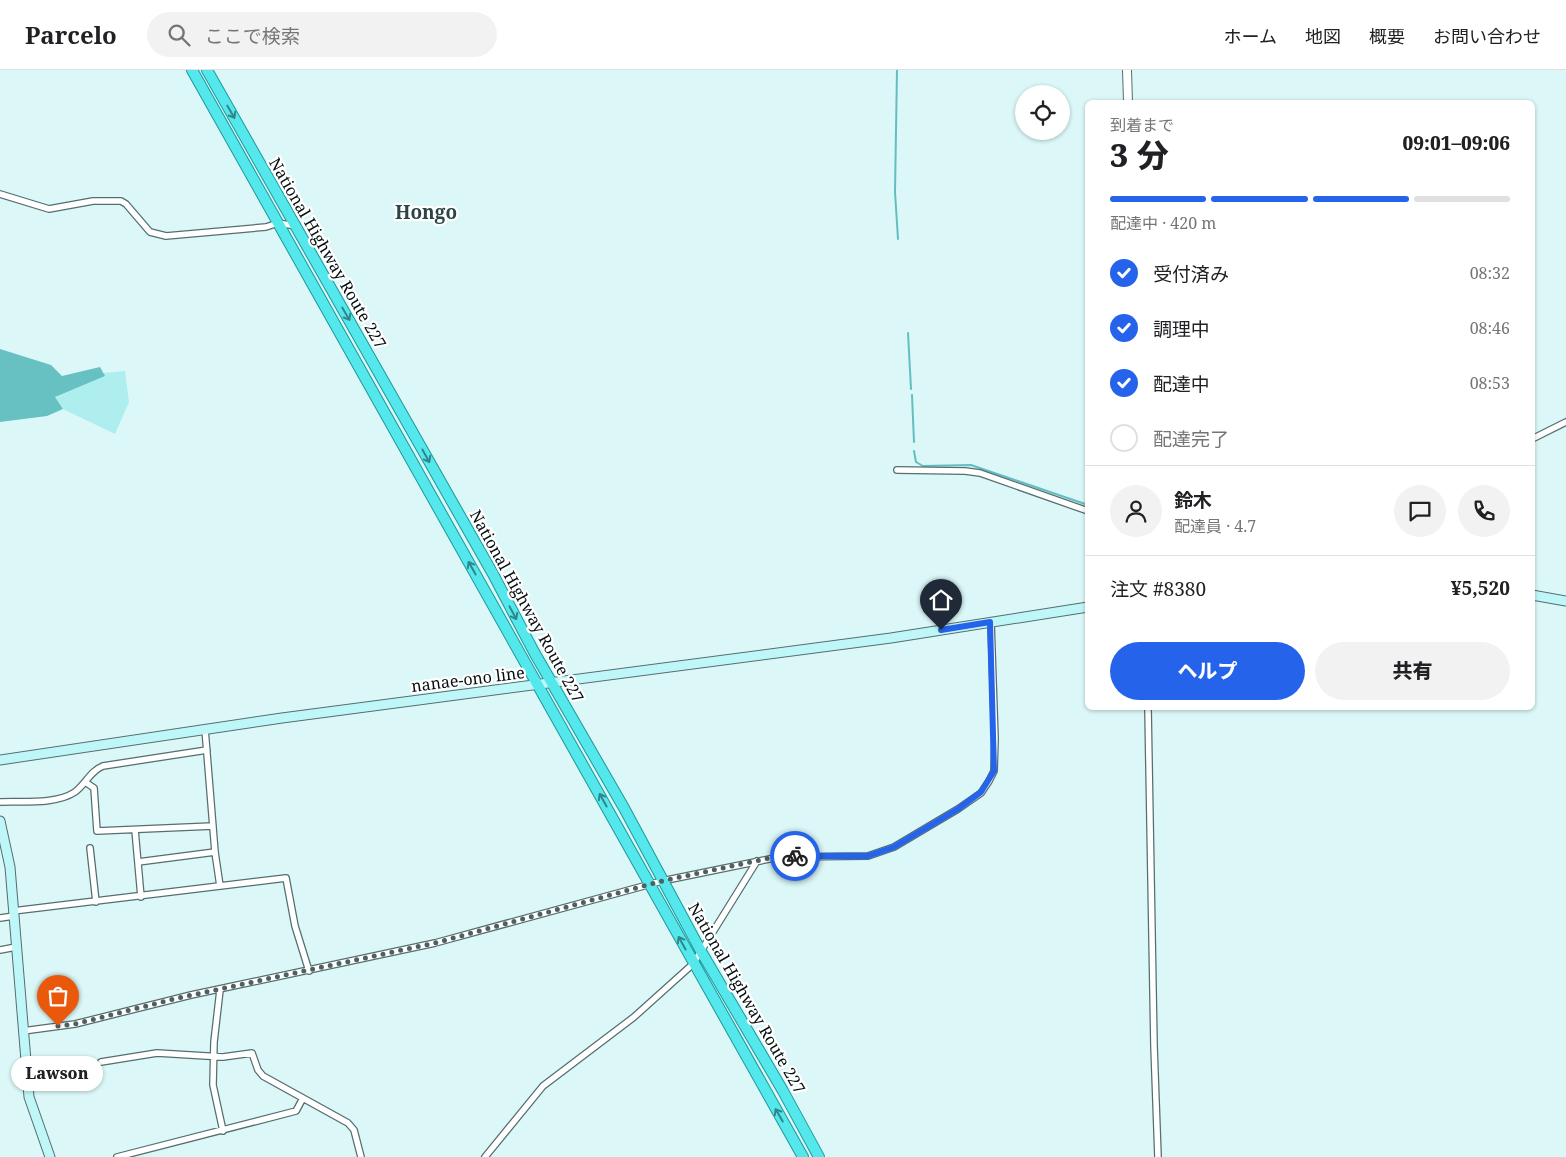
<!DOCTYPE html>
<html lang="ja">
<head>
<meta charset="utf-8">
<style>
	:root { --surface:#fff; --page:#f2f2f2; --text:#202124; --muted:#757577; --line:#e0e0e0; --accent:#2563eb }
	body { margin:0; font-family:"Noto Serif","Noto Sans JP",serif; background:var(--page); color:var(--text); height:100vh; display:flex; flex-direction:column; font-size:19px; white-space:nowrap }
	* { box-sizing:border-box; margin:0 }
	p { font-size:16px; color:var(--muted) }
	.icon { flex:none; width:28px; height:28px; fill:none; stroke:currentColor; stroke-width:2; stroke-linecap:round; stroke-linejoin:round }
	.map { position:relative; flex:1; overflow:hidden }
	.side { position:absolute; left:1085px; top:30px; width:450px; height:610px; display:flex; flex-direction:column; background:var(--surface); border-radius:8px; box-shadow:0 1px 4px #0004 }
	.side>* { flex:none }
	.buttons { position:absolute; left:1015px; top:15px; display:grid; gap:10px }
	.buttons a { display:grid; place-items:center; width:55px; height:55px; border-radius:50%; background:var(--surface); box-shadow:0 1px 4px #0004; font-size:25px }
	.pin { position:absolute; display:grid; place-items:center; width:42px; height:42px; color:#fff; margin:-51px -21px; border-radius:50% 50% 50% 0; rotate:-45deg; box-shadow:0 0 5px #0007 }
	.pin .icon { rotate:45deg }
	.courier { position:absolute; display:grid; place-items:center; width:50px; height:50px; margin:-25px; border:4px solid #2563eb; border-radius:50%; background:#fff; color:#222; box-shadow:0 1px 6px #0007 }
	.bubble { position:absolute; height:35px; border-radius:18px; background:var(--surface); box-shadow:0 1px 4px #0004; font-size:16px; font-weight:800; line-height:35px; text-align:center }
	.head em { font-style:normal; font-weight:800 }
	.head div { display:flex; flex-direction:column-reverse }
	.head { display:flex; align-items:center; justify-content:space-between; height:85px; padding:0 25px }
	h1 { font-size:32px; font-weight:800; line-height:38px }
	.bar { display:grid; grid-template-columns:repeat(4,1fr); gap:8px 5px; align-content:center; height:60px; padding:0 25px }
	.bar i { height:6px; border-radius:4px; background:var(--line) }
	.bar .current { background:var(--accent) }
	.bar p { grid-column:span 4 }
	.line { display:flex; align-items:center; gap:12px; padding:0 25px; border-top:1px solid var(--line) }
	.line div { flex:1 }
	.round { display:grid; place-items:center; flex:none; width:52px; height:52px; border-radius:26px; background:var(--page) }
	ol { padding:0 25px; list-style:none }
	li { display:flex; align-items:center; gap:15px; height:55px }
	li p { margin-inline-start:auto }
	li .icon { padding:5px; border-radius:50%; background:var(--accent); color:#fff; stroke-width:4 }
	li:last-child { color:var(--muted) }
	li i { width:28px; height:28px; border:2px solid var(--line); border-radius:50% }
	.primary-button { display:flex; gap:10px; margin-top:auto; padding:10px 25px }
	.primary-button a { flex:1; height:58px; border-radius:30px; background:var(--accent); color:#fff; font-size:20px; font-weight:800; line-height:58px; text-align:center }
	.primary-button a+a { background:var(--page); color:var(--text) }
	header { display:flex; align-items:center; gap:30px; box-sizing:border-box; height:70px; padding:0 25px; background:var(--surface); border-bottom:1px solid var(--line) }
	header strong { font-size:24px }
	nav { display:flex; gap:28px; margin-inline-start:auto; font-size:18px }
	.search { width:350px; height:45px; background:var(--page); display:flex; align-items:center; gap:12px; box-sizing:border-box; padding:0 18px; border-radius:28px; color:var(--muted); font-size:19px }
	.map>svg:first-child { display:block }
	.green { fill:#aeeeef }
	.forest { fill:#67c1c3 }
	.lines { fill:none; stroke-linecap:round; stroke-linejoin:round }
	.stream { stroke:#64bec1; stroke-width:2 }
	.minor-casing { stroke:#556e6f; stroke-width:8 }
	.tertiary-casing { stroke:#556e6f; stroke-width:10 }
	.secondary-casing { stroke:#556e6f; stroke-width:11 }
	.trunk-casing { stroke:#1d989c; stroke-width:12 }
	.minor { stroke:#fff; stroke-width:5.5 }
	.tertiary { stroke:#fff; stroke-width:8 }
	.secondary { stroke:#bff7f8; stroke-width:9 }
	.trunk { stroke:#54e8ec; stroke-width:10 }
	.oneway { stroke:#308689 }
	.done { stroke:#506060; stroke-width:5; stroke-dasharray:0 9 }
	.route { stroke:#2563eb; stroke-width:6 }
	.labels { text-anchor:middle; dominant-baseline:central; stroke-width:4.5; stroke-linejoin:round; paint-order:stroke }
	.street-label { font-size:16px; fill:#050e0f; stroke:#fff }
	.quarter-label { font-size:19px; font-weight:bold; fill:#2c4445; stroke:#fff }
</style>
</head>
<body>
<header>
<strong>Parcelo</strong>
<div class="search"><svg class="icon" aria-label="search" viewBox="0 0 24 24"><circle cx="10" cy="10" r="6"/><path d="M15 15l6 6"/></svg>ここで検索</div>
<nav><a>ホーム</a><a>地図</a><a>概要</a><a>お問い合わせ</a></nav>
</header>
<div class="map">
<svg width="1566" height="1087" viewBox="0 0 1566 1087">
	<rect width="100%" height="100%" fill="#dbf7f7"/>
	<path class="green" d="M125,301L129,332L115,364L63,339L55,327L104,306L103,303Z"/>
	<path class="forest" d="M0,279L51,295L62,306L100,297L105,306L55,327L63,339L47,346L0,352Z"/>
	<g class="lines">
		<path class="stream" d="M897,0L895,122L898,169
			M908,263L911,319
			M912,325L914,372
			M914,381L916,392L923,396L971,395L1088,435"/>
		<defs>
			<path id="minor" d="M0,124L49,139L93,131H121L126,134L150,162L166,166L266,157L278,153L296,156
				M1532,369L1566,352
				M897,400L965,401L980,403L1088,441
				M1148,638L1154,976L1158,1087
				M205,659L215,782L220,816
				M85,712L94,718L97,761L213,756
				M0,732C22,731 55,735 75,722C86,714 90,701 103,696L207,680
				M135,760L141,827
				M90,778L96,832
				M138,792L215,782
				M13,841L286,808L295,856L309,901
				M0,848L14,846
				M0,880L16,877
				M220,920L214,972L213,1015L223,1061
				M23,961L75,954L191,925L435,873L662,811L779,787L868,786L894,777L958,739L981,723L989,711L994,701L995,669L991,552
				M101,992L157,983L223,987L252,983L258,1000L263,1006L348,1053L354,1060L361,1087
				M117,1087L296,1041L303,1028
				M485,1087L543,1016L634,947L693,894L757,791"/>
			<path id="tertiary" d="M1127,0L1128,32"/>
			<path id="secondary" d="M1532,525L1566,531
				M0,690L282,648L891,568L1088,537
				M0,751L10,797L29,1027L50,1087"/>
			<path id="trunk" d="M192,0L803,1087
				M207,0L493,504L534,582L624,738L702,883L783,1021L819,1087"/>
		</defs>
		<use href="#minor" class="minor-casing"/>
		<use href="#tertiary" class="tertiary-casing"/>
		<use href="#secondary" class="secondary-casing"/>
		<use href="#trunk" class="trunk-casing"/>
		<use href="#minor" class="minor"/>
		<use href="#tertiary" class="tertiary"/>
		<use href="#secondary" class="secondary"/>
		<use href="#trunk" class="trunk"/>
	</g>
	<defs><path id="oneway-shaft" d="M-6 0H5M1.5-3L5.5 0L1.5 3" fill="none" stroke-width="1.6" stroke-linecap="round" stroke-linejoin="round" transform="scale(1.25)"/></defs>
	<g class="oneway">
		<use href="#oneway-shaft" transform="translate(231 42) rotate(60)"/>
		<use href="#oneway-shaft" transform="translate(346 244) rotate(60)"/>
		<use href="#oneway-shaft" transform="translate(426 386) rotate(61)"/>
		<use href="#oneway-shaft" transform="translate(472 498) rotate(-119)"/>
		<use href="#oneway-shaft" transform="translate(513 543) rotate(62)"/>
		<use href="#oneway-shaft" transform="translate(603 730) rotate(-119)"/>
		<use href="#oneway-shaft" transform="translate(682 873) rotate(-119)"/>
		<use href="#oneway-shaft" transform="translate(779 1045) rotate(-120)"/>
	</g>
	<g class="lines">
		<path class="done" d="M58,956L75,954L178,928L435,873L662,811L779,786H795"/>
		<path class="route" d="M795,786H868L894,777L958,739L981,722L994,701L990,552L941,560"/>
	</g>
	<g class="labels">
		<g class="street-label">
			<text transform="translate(328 183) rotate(60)">National Highway Route 227</text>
			<text transform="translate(527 536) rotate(61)">National Highway Route 227</text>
			<text transform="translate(468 609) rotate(-7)">nanae-ono line</text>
			<text transform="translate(747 928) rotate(60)">National Highway Route 227</text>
		</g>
		<g class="quarter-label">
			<text x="426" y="142">Hongo</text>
		</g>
	</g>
</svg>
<div class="buttons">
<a><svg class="icon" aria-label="locate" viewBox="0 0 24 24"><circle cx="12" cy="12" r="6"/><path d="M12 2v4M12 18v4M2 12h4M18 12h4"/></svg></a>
</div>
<div class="pin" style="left:58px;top:956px;background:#ea580c"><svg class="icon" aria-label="bag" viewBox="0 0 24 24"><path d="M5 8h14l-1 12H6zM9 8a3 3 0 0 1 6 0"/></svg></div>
<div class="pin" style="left:941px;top:560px;background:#1f2937"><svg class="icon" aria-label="home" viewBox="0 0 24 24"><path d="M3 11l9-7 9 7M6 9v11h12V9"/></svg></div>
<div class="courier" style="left:795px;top:786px"><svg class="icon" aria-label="bike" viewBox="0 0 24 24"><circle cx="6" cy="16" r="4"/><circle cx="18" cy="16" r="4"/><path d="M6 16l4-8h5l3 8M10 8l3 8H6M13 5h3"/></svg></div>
<div class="bubble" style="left:11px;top:986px;width:92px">Lawson</div>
<section class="side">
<div class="head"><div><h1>3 分</h1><p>到着まで</p></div><em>09:01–09:06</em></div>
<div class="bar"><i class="current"></i><i class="current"></i><i class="current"></i><i></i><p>配達中 · 420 m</p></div>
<ol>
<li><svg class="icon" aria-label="check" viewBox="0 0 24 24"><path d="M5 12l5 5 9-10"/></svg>受付済み<p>08:32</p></li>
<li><svg class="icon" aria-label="check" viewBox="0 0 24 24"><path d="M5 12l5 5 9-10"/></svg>調理中<p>08:46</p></li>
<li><svg class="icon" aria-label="check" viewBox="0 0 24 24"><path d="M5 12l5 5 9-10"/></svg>配達中<p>08:53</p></li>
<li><i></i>配達完了</li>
</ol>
<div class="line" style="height:90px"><a class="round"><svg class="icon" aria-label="person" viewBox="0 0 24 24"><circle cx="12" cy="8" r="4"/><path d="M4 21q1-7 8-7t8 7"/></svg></a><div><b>鈴木</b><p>配達員 · 4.7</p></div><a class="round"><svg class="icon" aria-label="chat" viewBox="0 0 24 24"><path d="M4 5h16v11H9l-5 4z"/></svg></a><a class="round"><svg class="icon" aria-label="phone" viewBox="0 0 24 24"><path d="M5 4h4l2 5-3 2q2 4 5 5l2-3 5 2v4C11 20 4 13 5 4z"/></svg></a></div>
<div class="line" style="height:65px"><div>注文 #8380</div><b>¥5,520</b></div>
<div class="primary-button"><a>ヘルプ</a><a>共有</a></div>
</section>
</div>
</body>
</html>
